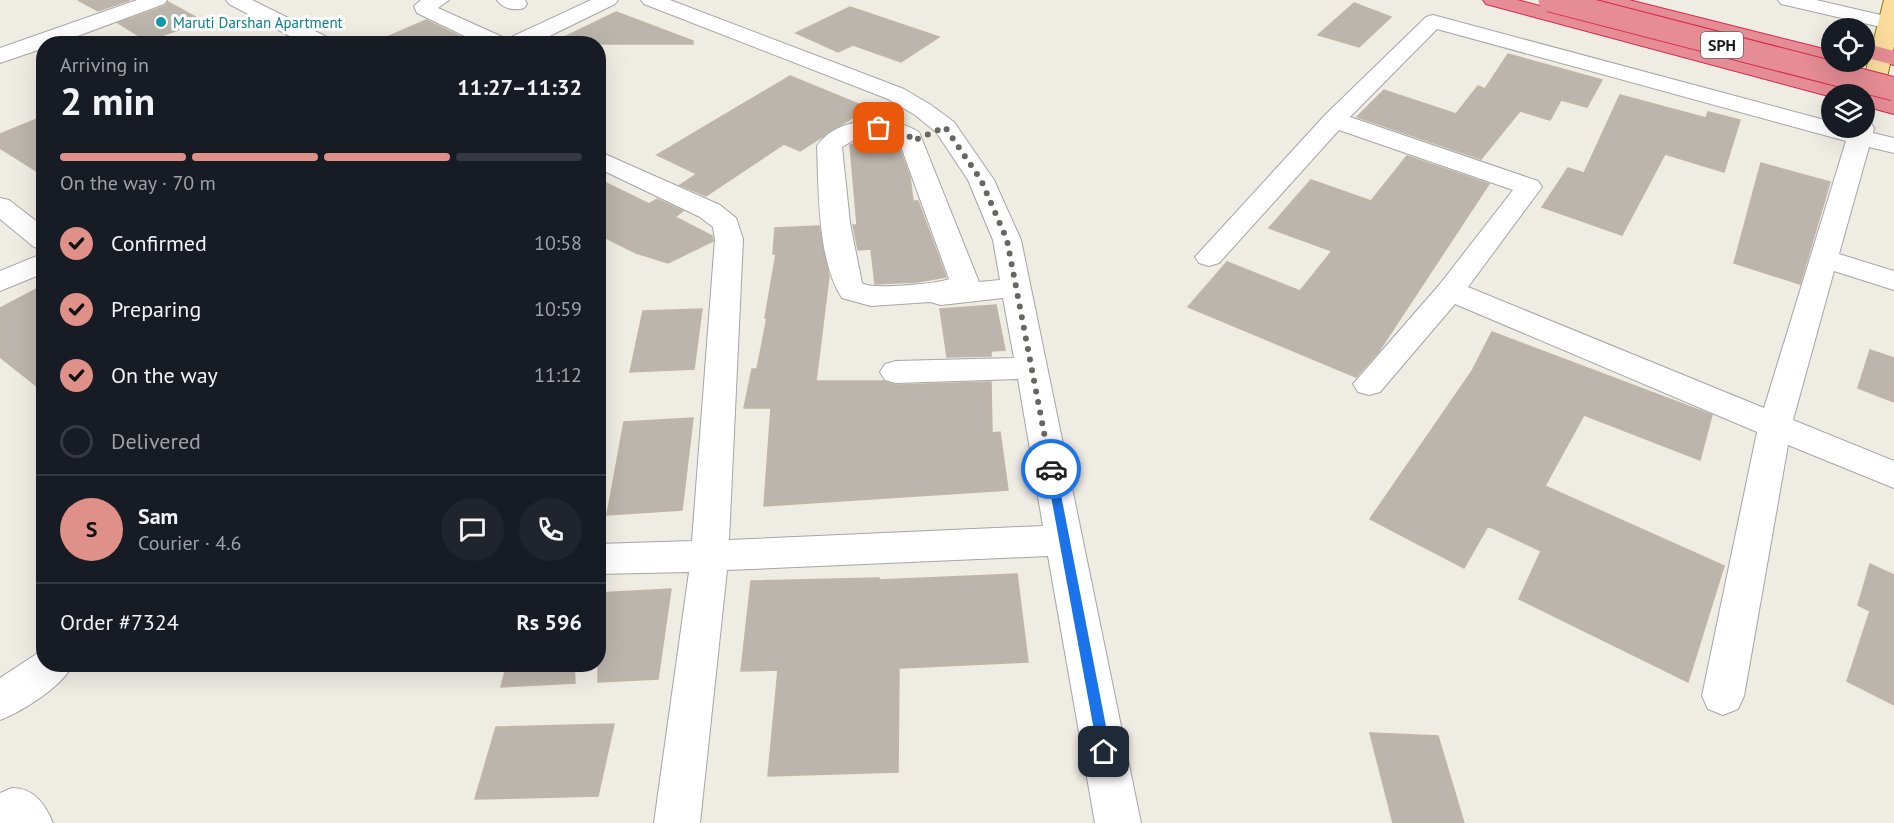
<!DOCTYPE html>
<html lang="en">
<head>
<meta charset="utf-8">
<style>
	:root { --surface:#171b24; --page:#20242c; --text:#f1f3f6; --muted:#9ea1a6; --line:#363941; --accent:#df9089 }
	body { margin:0; font-family:"PT Sans",sans-serif; background:var(--page); color:var(--text); height:100vh; display:flex; flex-direction:column; font-size:22px; white-space:nowrap }
	* { box-sizing:border-box; margin:0 }
	p { font-size:20px; color:var(--muted) }
	.icon { flex:none; width:33px; height:33px; fill:none; stroke:currentColor; stroke-width:2; stroke-linecap:round; stroke-linejoin:round }
	.map { position:relative; flex:1; overflow:hidden }
	.details { position:absolute; left:36px; top:36px; width:570px; height:636px; display:flex; flex-direction:column; background:var(--surface); border-radius:24px; box-shadow:0 6px 24px #0002 }
	.details>* { flex:none }
	.buttons { position:absolute; left:1821px; top:18px; display:grid; gap:12px }
	.buttons a { display:grid; place-items:center; width:54px; height:54px; border-radius:50%; background:var(--surface); box-shadow:0 6px 24px #0002; font-size:30px }
	.pin { position:absolute; display:grid; place-items:center; width:51px; height:51px; color:#fff; margin:-26px; border-radius:12px; box-shadow:0 3px 9px #0006 }
	.courier { position:absolute; display:grid; place-items:center; width:60px; height:60px; margin:-30px; border:4px solid #1a73e8; border-radius:50%; background:#fff; color:#222; box-shadow:0 2px 8px #0007 }
	.headline em { font-style:normal; font-weight:600 }
	.headline div { display:flex; flex-direction:column-reverse }
	.headline { display:flex; align-items:center; justify-content:space-between; height:102px; padding:0 24px }
	h1 { font-size:39px; font-weight:600; line-height:45px }
	.bar { display:grid; grid-template-columns:repeat(4,1fr); gap:9px 6px; align-content:center; height:72px; padding:0 24px }
	.bar i { height:8px; border-radius:4px; background:var(--line) }
	.bar .current { background:var(--accent) }
	.bar p { grid-column:span 4 }
	.line { display:flex; align-items:center; gap:15px; padding:0 24px; border-top:2px solid var(--line) }
	.line div { flex:1 }
	.round { display:grid; place-items:center; flex:none; width:63px; height:63px; border-radius:32px; background:var(--page) }
	ol { padding:0 24px; list-style:none }
	li { display:flex; align-items:center; gap:18px; height:66px }
	li p { margin-inline-start:auto }
	li .icon { padding:6px; border-radius:50%; background:var(--accent); color:#111; stroke-width:4 }
	li:last-child { color:var(--muted) }
	li i { width:33px; height:33px; border:3px solid var(--line); border-radius:50% }
	.map>svg:first-child { display:block }
	.building { fill:#bbb5ad; stroke:#c0b5a7; stroke-width:1.5 }
	.lines { fill:none; stroke-linecap:round; stroke-linejoin:round }
	.minor-casing { stroke:#a5a5a5; stroke-width:2 }
	.major-casing { stroke:#967502; stroke-width:2 }
	.highway-casing { stroke:#d72650; stroke-width:2 }
	.minor { fill:#fff; fill-rule:evenodd }
	.major { fill:#fadc9d; fill-rule:evenodd }
	.highway { fill:#e58c94; fill-rule:evenodd }
	.highway-bridge-casing { stroke:#d72650; stroke-width:25; stroke-linecap:butt }
	.highway-bridge { stroke:#e58c94; stroke-width:23 }
	.route { fill:#1a73e8 }
	.done { stroke:#676663; stroke-width:6; stroke-dasharray:0 10.8 }
	.culture-dot { fill:#0f9aa8; stroke:#fff; stroke-width:2 }
	.labels { text-anchor:middle; dominant-baseline:central; stroke-width:6; stroke-linejoin:round; paint-order:stroke }
	.far-culture-label { font-size:15px; fill:#0d838f; stroke:#fff; text-anchor:start }
	.shield { fill:#fff; stroke:#626262; stroke-width:1.5 }
	.shield-label { font-size:16px; font-weight:bold; fill:#1e1e1e }
</style>
</head>
<body>
<div class="map">
<svg width="1894" height="823" viewBox="0 0 1894 823">
	<rect width="100%" height="100%" fill="#efece4"/>
	<path class="building" d="M78,0H130L98,11Z
		M168,2L203,21L147,41L118,23L165,6Z
		M1354,3L1391,17L1359,47L1318,35Z
		M850,7L939,37L901,62L853,45L838,52L796,33Z
		M616,12L693,41V44H550Z
		M426,20L475,44H371Z
		M1508,54L1602,80L1587,107L1561,100L1550,120L1520,111L1481,159L1357,117L1384,90L1456,114L1478,86L1485,89Z
		M790,76L868,108L800,151L784,144L706,196L680,185L697,174L657,155Z
		M1620,95L1706,118L1708,112L1740,120L1724,172L1665,154L1622,235L1542,207L1568,168L1584,173Z
		M44,116V176L0,148V134Z
		M869,139H892L897,142L910,177L913,201H918L946,277L918,282L875,284L871,249L858,250L853,225H857L850,145Z
		M1407,156L1489,184L1379,351L1356,377L1188,307L1227,262L1300,291L1332,251L1269,228L1311,180L1371,201Z
		M1761,163L1830,182L1800,284L1734,263Z
		M598,179L649,204L657,199L683,211L675,217L712,236L713,241L668,263L636,253L598,234Z
		M819,226L829,276L816,381H883L896,385L991,382L992,433L1000,432L1008,490L764,506L771,408H744L752,369H757L767,318H765L776,254H773L775,228Z
		M44,285V392L0,357V308Z
		M996,305L1005,350L991,351V356L947,357L940,309Z
		M702,309L694,369L630,372L643,311Z
		M1492,332L1712,415L1700,460L1584,415L1545,486L1724,566L1688,682L1519,599L1541,551L1488,526L1464,568L1370,519L1472,371Z
		M1870,350L1894,358V402L1858,388Z
		M693,418L682,510L607,515L624,422Z
		M1870,564L1894,575V705L1847,681L1870,611L1858,605Z
		M1017,574L1028,662L899,668L898,772L768,776L778,670L741,671L751,581L879,578V580Z
		M671,589L658,679L598,682V593Z
		M507,664H574L575,683L501,687Z
		M614,724L598,796L475,799L496,727Z
		M1370,733L1438,736L1464,823H1393Z"/>
	<g class="lines">
		<defs>
			<path id="minor" d="M137,0H167L164,4L56,44H44V48L0,63V48Z
				M226,0H252L331,39L334,44H305L229,4Z
				M421,0H449L438,8L507,39L591,0H618L615,4L533,44H481L417,13L414,6Z
				M497,0H525L527,4L524,8C515,11 503,9 497,0Z
				M641,0H670L904,89L931,105L954,122L994,180L1021,240L1141,823H1095L1048,556L727,570L700,823H654L689,572L598,574V544L692,541L715,239L713,227L700,217L598,168V151L720,205L736,218L743,239L729,540L1043,526L1018,379L896,383L885,380L880,372L885,364L896,361L1014,358L1003,298L941,305L930,302L871,306L842,298C817,260 819,190 817,146C837,116 890,114 919,132L979,282L1000,280L993,240L968,180L936,132L915,115L888,99L644,4ZM872,136L893,137L899,141L949,279C937,284 870,290 862,283L850,223L842,147L854,140Z
				M1778,0H1816L1894,18V30L1781,4Z
				M1433,15L1832,122V128H1864V121L1871,123L1874,128L1873,133L1894,138V153L1869,147L1839,254L1894,271V290L1834,271L1793,420L1894,461V488L1788,445L1744,696L1738,709L1723,715L1708,709L1702,696L1757,432L1455,304L1380,392L1369,395L1358,392L1353,384L1440,284L1513,190L1339,130L1219,263L1209,266L1199,263L1195,257L1325,115L1426,17ZM1437,29L1846,141L1764,408L1468,287L1542,187L1538,181L1350,117Z
				M0,198L9,200L44,227V249L34,247L0,219Z
				M44,253V273L0,291V271Z
				M44,649V664H73C63,686 23,711 0,720V678Z
				M12,788C34,788 45,804 53,823H0V793Z"/>
			<path id="major" d="M1884,0H1894V46L1882,100L1878,105L1864,106V94H1860Z"/>
			<path id="highway" d="M1483,0H1517L1856,89L1859,93L1894,100V114L1864,106V94H1832V97L1486,4Z
				M1594,0H1629L1832,51V62H1841L1832,65L1824,63L1597,4Z
				M1864,43L1894,51V65L1864,57Z"/>
		</defs>
		<use href="#minor" class="minor-casing"/>
		<use href="#major" class="major-casing"/>
		<use href="#highway" class="highway-casing"/>
		<use href="#minor" class="minor"/>
		<use href="#major" class="major"/>
		<use href="#highway" class="highway"/>
		<defs>
			<path id="highway-bridge" d="M1550,0L1894,89"/>
		</defs>
		<use href="#highway-bridge" class="highway-bridge-casing"/>
		<use href="#highway-bridge" class="highway-bridge"/>
	</g>
	<path class="route" d="M1051,465L1056,469L1111,752L1104,758L1098,752L1046,469Z"/>
	<g class="lines">
		<path class="done" d="M879,128C891,130 906,129 913,141L945,127L981,180L1007,240L1051,469"/>
	</g>
	<circle class="culture-dot" cx="161" cy="22" r="6"/>
	<g class="labels">
		<g class="far-culture-label">
			<text x="173" y="22">Maruti Darshan Apartment</text>
		</g>
		<rect class="shield" x="1701" y="32" width="42" height="26" rx="4.5"/>
		<g class="shield-label">
			<text x="1722" y="45">SPH</text>
		</g>
	</g>
</svg>
<div class="buttons">
<a><svg class="icon" aria-label="locate" viewBox="0 0 24 24"><circle cx="12" cy="12" r="6"/><path d="M12 2v4M12 18v4M2 12h4M18 12h4"/></svg></a>
<a><svg class="icon" aria-label="layers" viewBox="0 0 24 24"><path d="M12 4l9 5-9 5-9-5zM3 14l9 5 9-5"/></svg></a>
</div>
<div class="pin" style="left:879px;top:128px;background:#ea580c"><svg class="icon" aria-label="bag" viewBox="0 0 24 24"><path d="M5 8h14l-1 12H6zM9 8a3 3 0 0 1 6 0"/></svg></div>
<div class="pin" style="left:1104px;top:752px;background:#1f2937"><svg class="icon" aria-label="home" viewBox="0 0 24 24"><path d="M3 11l9-7 9 7M6 9v11h12V9"/></svg></div>
<div class="courier" style="left:1051px;top:469px"><svg class="icon" aria-label="car" viewBox="0 0 24 24"><path d="M5 17H2v-5l4-1 3-4h7l3 4 3 1v5h-3M9 17h6M6 11h13"/><circle cx="7" cy="17" r="2"/><circle cx="17" cy="17" r="2"/></svg></div>
<section class="details">
<div class="headline"><div><h1>2 min</h1><p>Arriving in</p></div><em>11:27–11:32</em></div>
<div class="bar"><i class="current"></i><i class="current"></i><i class="current"></i><i></i><p>On the way · 70 m</p></div>
<ol>
<li><svg class="icon" aria-label="check" viewBox="0 0 24 24"><path d="M5 12l5 5 9-10"/></svg>Confirmed<p>10:58</p></li>
<li><svg class="icon" aria-label="check" viewBox="0 0 24 24"><path d="M5 12l5 5 9-10"/></svg>Preparing<p>10:59</p></li>
<li><svg class="icon" aria-label="check" viewBox="0 0 24 24"><path d="M5 12l5 5 9-10"/></svg>On the way<p>11:12</p></li>
<li><i></i>Delivered</li>
</ol>
<div class="line" style="height:108px"><b class="round" style="background:var(--accent);color:#111">S</b><div><b>Sam</b><p>Courier · 4.6</p></div><a class="round"><svg class="icon" aria-label="chat" viewBox="0 0 24 24"><path d="M4 5h16v11H9l-5 4z"/></svg></a><a class="round"><svg class="icon" aria-label="phone" viewBox="0 0 24 24"><path d="M5 4h4l2 5-3 2q2 4 5 5l2-3 5 2v4C11 20 4 13 5 4z"/></svg></a></div>
<div class="line" style="height:78px"><div>Order #7324</div><b>Rs 596</b></div>
</section>
</div>
</body>
</html>
